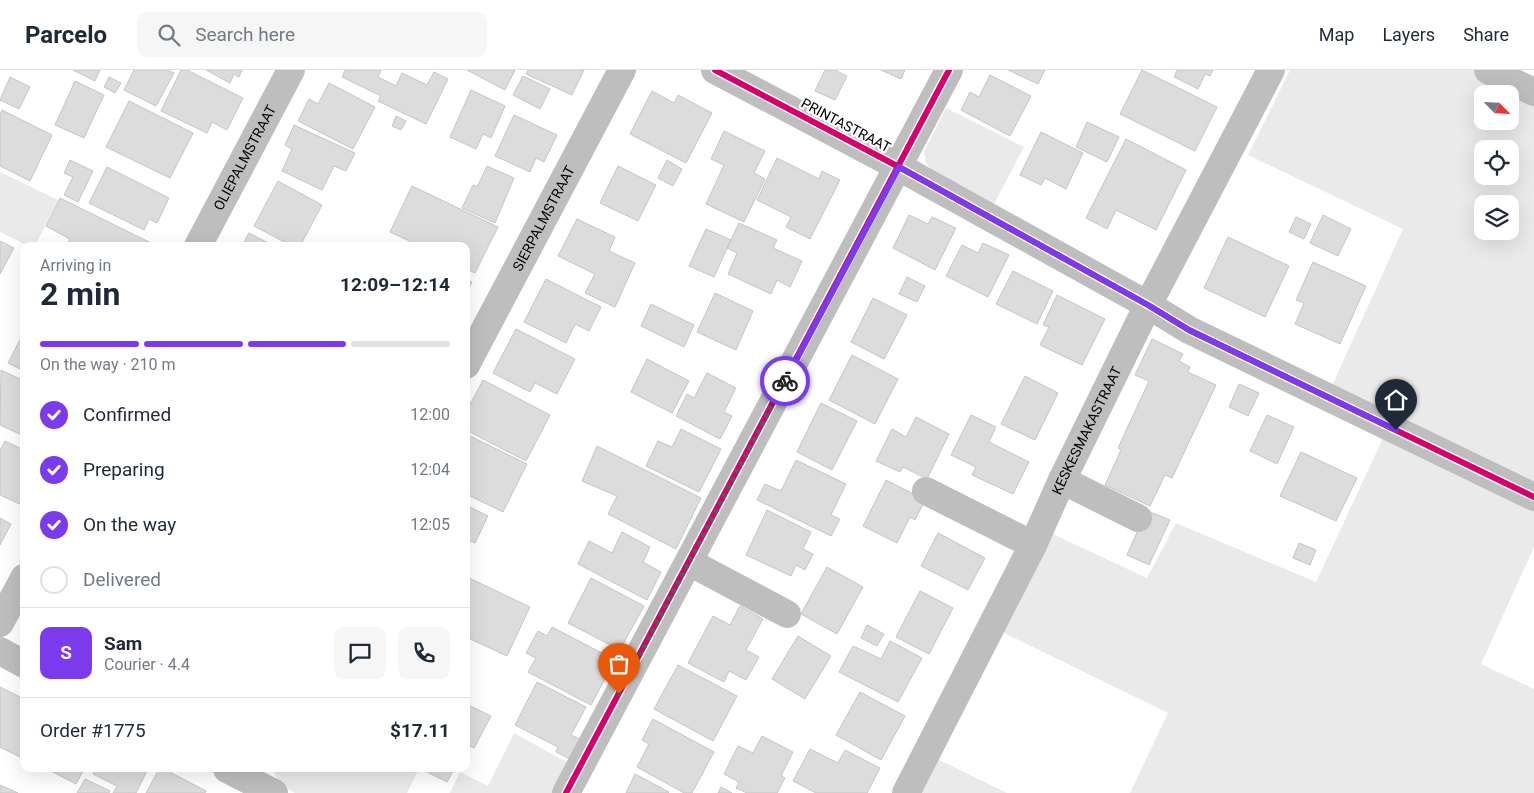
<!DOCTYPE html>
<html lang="en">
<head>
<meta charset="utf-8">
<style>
	:root { --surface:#fff; --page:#f6f6f7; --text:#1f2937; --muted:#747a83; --line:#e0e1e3; --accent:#7c3aed }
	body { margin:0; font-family:Roboto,sans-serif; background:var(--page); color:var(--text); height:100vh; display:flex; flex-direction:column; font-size:19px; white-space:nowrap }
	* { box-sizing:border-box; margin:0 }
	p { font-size:16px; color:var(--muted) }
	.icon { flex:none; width:28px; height:28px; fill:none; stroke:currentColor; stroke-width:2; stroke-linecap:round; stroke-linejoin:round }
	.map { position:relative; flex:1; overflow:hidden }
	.side { position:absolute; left:20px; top:172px; width:450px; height:530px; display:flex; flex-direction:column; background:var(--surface); border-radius:10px; box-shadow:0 5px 20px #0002 }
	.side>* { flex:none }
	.needle { width:32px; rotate:114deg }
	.fabs { position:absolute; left:1474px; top:15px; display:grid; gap:10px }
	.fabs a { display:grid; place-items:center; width:45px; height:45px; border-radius:10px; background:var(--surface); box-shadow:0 5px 20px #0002; font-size:25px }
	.pin { position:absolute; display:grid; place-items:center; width:42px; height:42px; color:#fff; margin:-51px -21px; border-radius:50% 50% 50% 0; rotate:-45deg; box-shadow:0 0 5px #0007 }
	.pin .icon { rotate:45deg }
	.courier { position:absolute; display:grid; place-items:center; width:50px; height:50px; margin:-25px; border:4px solid #7c3aed; border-radius:50%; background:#fff; color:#222; box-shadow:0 1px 6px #0007 }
	.summary em { font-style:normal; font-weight:700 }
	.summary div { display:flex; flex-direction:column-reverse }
	.summary { display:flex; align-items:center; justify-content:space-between; height:85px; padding:0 20px }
	h1 { font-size:32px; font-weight:700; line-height:38px }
	.bar { display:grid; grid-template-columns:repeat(4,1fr); gap:8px 5px; align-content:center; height:60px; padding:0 20px }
	.bar i { height:6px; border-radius:4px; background:var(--line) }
	.bar .active { background:var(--accent) }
	.bar p { grid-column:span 4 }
	.line { display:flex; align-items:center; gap:12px; padding:0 20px; border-top:1px solid var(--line) }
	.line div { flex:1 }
	.round { display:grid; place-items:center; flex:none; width:52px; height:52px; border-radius:10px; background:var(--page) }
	ol { padding:0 20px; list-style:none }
	li { display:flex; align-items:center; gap:15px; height:55px }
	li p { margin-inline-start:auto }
	li .icon { padding:5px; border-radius:50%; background:var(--accent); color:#fff; stroke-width:4 }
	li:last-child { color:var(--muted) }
	li i { width:28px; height:28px; border:2px solid var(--line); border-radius:50% }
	header { display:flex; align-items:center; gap:30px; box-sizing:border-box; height:70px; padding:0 25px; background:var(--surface); border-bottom:1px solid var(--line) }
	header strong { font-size:24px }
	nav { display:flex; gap:28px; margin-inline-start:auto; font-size:18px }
	.search { width:350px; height:45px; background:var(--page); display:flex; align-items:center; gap:12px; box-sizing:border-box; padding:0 18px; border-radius:10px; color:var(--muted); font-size:19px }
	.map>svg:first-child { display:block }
	.green { fill:#eaeaea; fill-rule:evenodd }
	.building { fill:#dcdcdc; stroke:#c5c5c5 }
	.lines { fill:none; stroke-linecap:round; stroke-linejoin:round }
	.minor { stroke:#bebebe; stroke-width:28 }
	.cycleway-casing { stroke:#fff; stroke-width:9 }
	.cycleway { stroke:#d6006c; stroke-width:6 }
	.done { stroke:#595959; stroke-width:5; stroke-dasharray:0 9 }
	.route { stroke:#7c3aed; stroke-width:6 }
	.labels { text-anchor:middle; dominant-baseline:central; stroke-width:4.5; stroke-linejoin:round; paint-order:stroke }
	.street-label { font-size:14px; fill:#000; stroke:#fff }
</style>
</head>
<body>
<header>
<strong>Parcelo</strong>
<div class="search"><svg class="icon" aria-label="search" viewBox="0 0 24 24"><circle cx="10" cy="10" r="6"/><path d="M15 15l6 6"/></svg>Search here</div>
<nav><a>Map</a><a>Layers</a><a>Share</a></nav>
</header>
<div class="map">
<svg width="1534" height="723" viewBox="0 0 1534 723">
	<rect width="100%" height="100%" fill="#fff"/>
	<path class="green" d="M1290,0H1472L1534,30V416L1330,320L1403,159L1248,85ZM1482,24H1510V51H1482ZM1482,79H1510V106H1482ZM1482,134H1510V161H1482Z
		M946,38L1024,77L993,136L932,101L926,93L924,82Z
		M0,102L58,130L35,176H28L0,162Z
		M1385,364L1534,434V477L1481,594L1534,619V723H1130L1168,643L990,556L1042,459L1147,508L1176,453L1316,512Z
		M514,663L570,694L555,723H450L460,702L488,716Z
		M925,683L1007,723H902Z
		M273,699H419L407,723H295C284,717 277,711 273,699Z"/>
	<path class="building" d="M73,0H100L95,11Z
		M134,0H168L174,3L156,36L124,20Z
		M181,0H187L243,28L227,60L212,52L207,63L161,41Z
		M206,0H242L239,7L234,4L230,13Z
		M345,0H381L378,7L396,16L402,3L427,15L434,2L448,9L426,54L378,31L381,26L342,7Z
		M467,0H515L505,20Z
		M528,0H584L572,25L526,4Z
		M825,0H835L847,6L835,30L815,21Z
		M881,0H905L901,9Z
		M1008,0H1045L1038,14Z
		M1142,0L1217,37L1195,81L1120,44Z
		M1177,0H1213L1210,6L1205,4L1198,19L1174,7Z
		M990,5L1031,26L1010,66L961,40L970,22L979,27Z
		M523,6L550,19L540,39L513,25Z
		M10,7L30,17L19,39L0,30Z
		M109,7L121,13L115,23L104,17Z
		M75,11L104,25L84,68L55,55Z
		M329,13L375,37L353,79L298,51L309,29L318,34Z
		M471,20L505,36L491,68L483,64L476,79L450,67Z
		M652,21L674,33L678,25L712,43L686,93L630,64Z
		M129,31L193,63L170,108L106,77Z
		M2,40L52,65L30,111L0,96V44Z
		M514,45L557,65L544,92L536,88L530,102L495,86Z
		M396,46L406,51L401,60L392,56Z
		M1087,52L1119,67L1107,92L1076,77Z
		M294,55L355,83L346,101L334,96L322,120L282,101L292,79L285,75Z
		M724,61L765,81L754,103L765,109L744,152L706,134L724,95L711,89Z
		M1041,62L1083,83L1066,119L1045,108L1041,115L1020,105Z
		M1126,69L1186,100L1156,160L1116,140L1107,159L1086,148Z
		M777,88L819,109L822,101L840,110L810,169L786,157L791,147L757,130Z
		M70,90L93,101L78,132L64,125L73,107L64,103Z
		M667,90L682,99L673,116L658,108Z
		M487,96L514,108L495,153L462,138L473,115L477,117Z
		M618,96L656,115L638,151L600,133Z
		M107,97L169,128L157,153L149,149L144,160L89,133Z
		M278,111L322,135L300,176H292L254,156Z
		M412,116L498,157L475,203L466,199V176H420L390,162Z
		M60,128L151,173L149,176H67L70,169L46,156Z
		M909,145L928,154L932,147L956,158L935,200L893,178Z
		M1323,145L1351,159L1338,186L1310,173Z
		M1296,147L1311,154L1304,169L1289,162Z
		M577,149L615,167L609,181L635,193L615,237L585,223L595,204L558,186Z
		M739,153L777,170L773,178L802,191L790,217L777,210L771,224L728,204L737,183L727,178Z
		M706,159L731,170L714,207L689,196Z
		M249,163L274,176H242Z
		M1228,167L1289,196L1265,247L1204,218Z
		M0,171L14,178L0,204Z
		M983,173L1009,185L988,227L946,206L962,175L978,183Z
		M1313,192L1366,216L1340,274L1295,254L1304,233L1296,230Z
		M1013,201L1053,221L1037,254L996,234Z
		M907,207L925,216L917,232L899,224Z
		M466,209L472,212L466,224Z
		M546,209L601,237L589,261L575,254L566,273L524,252Z
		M715,223L753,241L736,280L697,262Z
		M1057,225L1105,249L1082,295L1040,275L1049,257L1043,255Z
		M873,228L907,245L884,289L851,272Z
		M651,234L694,255L684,277L641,256Z
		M516,259L575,289L557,324L535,313L530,322L493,303Z
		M24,262V301L8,293Z
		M1152,269L1183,284L1179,291L1190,297L1188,302L1216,315L1172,408L1165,405L1150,436L1105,415L1121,380L1118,378L1149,311L1135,305Z
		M852,285L898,309L875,354L829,330Z
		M647,289L689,311L672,343L631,322Z
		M1,300L24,311V366L0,355Z
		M707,303L736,318L724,342L732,346L720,369L676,346L687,324L694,328Z
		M1025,306L1058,323L1035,370L1001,354Z
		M483,310L550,345L526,391L466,360V342Z
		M1239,314L1259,323L1248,346L1229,337Z
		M821,333L857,351L832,400L797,382Z
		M971,345L996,357L989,372L1029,392L1013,424L972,405L976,397L951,385Z
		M1267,345L1294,357L1277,394L1250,381Z
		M916,347L949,364L927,409L903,397L900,402L876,391L892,359L906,367Z
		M681,359L721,379L699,422L646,396L658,371L672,377Z
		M466,364L527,394L503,442L466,424Z
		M5,371L24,380V436L0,425V380Z
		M597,376L701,428L676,479L608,444L617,426L582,411Z
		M1301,382L1357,408L1336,451L1280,426Z
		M796,390L846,414L831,445L840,449L831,466L757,430L765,414L781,421Z
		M886,410L925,430L915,450L910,447L897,473L863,456Z
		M466,435L488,446L475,473L466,469Z
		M767,440L811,462L803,479L813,484L805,500L796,495L791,506L746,485Z
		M1150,442L1170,450L1149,495L1127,485L1138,460L1141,462Z
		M0,448L11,454L0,475Z
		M622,462L650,477L643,492L661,502L647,530L578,494L589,471L612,483Z
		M938,463L985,488L968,520L921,496Z
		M1299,473L1316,480L1310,495L1293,488Z
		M827,497L863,517L837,564L801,544Z
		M469,508L530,537L507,586L466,567V513Z
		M591,508L644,536L620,580L568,553Z
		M920,521L953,538L929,584L896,567Z
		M740,536L763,549L746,580L759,587L746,610L729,601L724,612L688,593L713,546L730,555Z
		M867,555L884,564L877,576L861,568Z
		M552,557L615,590L591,635L528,602L536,588L526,583L538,561L547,566Z
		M798,566L831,586L805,629L772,609Z
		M890,571L922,588L898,632L839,602L853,576L881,589Z
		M678,595L737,626L713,671L654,639Z
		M537,612L586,637L571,665L582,670L572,690L556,682L558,677L515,655Z
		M0,617L24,629V685L22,688L0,677Z
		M860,622L905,646L881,690L836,665Z
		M466,634L491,646L474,678L466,674Z
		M653,649L714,682L692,723H684L637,697L649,674L642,670Z
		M762,666L793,682L781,706L785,708L777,723H747L736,718L739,712L724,704L738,676L753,683Z
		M810,679L838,693L845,680L880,698L867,723H816L793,711Z
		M47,699H84L76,714Z
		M96,699H148L136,723H113L117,716L93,704Z
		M159,699H164L206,721L205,723H146Z
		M421,699H454L447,712Z
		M635,704L669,722L668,723H626Z
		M85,709L110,721L109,723H77Z
		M0,715L18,723H0Z
		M721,717L732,723H718Z"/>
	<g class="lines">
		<g class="minor">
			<path d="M715,0L899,97L1148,235L1189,260L1534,427"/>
			<path d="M1488,0L1534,22"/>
			<path id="s1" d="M198,176L291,0"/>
			<path id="s2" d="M466,295L622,0"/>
			<path d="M1062,410L1138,448"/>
			<path d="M926,421L1033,475"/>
			<path d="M689,492L787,544"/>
			<path d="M0,553L24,508"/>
			<path d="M0,581L24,594"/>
			<path d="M227,699L274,723"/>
			<path d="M566,723L949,0"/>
			<path id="s3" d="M906,723L1033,475L1062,410L1148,235L1271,0"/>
		</g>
		<defs>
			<path id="cycleway" d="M715,0L899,97L1148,235L1189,260L1534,427
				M566,723L949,0"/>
		</defs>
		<use href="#cycleway" class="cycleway-casing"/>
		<use href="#cycleway" class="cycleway"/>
	</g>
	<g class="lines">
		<path class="done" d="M619,624L785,311"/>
		<path class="route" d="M785,311L899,97L1148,235L1189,260L1396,360"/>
	</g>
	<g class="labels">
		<g class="street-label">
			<text transform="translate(846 55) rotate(28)">PRINTASTRAAT</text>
			<text stroke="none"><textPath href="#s1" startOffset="100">OLIEPALMSTRAAT</textPath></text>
			<text stroke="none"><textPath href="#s2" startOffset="166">SIERPALMSTRAAT</textPath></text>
			<text stroke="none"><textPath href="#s3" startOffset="405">KESKESMAKASTRAAT</textPath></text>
		</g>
	</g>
</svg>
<div class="fabs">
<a><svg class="needle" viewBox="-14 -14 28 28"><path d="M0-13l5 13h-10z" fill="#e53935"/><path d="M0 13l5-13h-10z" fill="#747a83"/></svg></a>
<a><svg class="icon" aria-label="locate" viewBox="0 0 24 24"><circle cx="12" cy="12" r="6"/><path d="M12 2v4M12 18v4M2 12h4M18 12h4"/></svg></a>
<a><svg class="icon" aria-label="layers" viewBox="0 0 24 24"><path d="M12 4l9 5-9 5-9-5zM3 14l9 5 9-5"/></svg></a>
</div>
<div class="pin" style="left:619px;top:624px;background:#ea580c"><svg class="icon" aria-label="bag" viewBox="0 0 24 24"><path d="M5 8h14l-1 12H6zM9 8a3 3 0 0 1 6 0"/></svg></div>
<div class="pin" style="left:1396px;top:360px;background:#1f2937"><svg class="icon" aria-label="home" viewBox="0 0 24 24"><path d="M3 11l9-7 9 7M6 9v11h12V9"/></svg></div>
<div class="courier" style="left:785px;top:311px"><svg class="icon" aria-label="bike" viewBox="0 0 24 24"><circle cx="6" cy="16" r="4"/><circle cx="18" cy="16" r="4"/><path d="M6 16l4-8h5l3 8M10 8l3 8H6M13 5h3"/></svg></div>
<section class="side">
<div class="summary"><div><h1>2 min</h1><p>Arriving in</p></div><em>12:09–12:14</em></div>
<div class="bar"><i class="active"></i><i class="active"></i><i class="active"></i><i></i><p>On the way · 210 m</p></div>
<ol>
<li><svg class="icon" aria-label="check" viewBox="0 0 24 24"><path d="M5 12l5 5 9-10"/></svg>Confirmed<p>12:00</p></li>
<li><svg class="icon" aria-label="check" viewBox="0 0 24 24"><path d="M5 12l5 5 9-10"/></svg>Preparing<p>12:04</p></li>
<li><svg class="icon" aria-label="check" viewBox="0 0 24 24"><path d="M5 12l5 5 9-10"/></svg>On the way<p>12:05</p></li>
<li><i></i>Delivered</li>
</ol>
<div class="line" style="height:90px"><b class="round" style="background:var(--accent);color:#fff">S</b><div><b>Sam</b><p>Courier · 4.4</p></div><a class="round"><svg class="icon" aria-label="chat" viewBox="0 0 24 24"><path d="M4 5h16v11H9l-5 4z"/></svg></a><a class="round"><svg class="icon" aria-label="phone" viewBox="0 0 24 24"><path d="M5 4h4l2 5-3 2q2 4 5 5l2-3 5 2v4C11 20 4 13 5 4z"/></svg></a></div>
<div class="line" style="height:65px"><div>Order #1775</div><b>$17.11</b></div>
</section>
</div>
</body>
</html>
